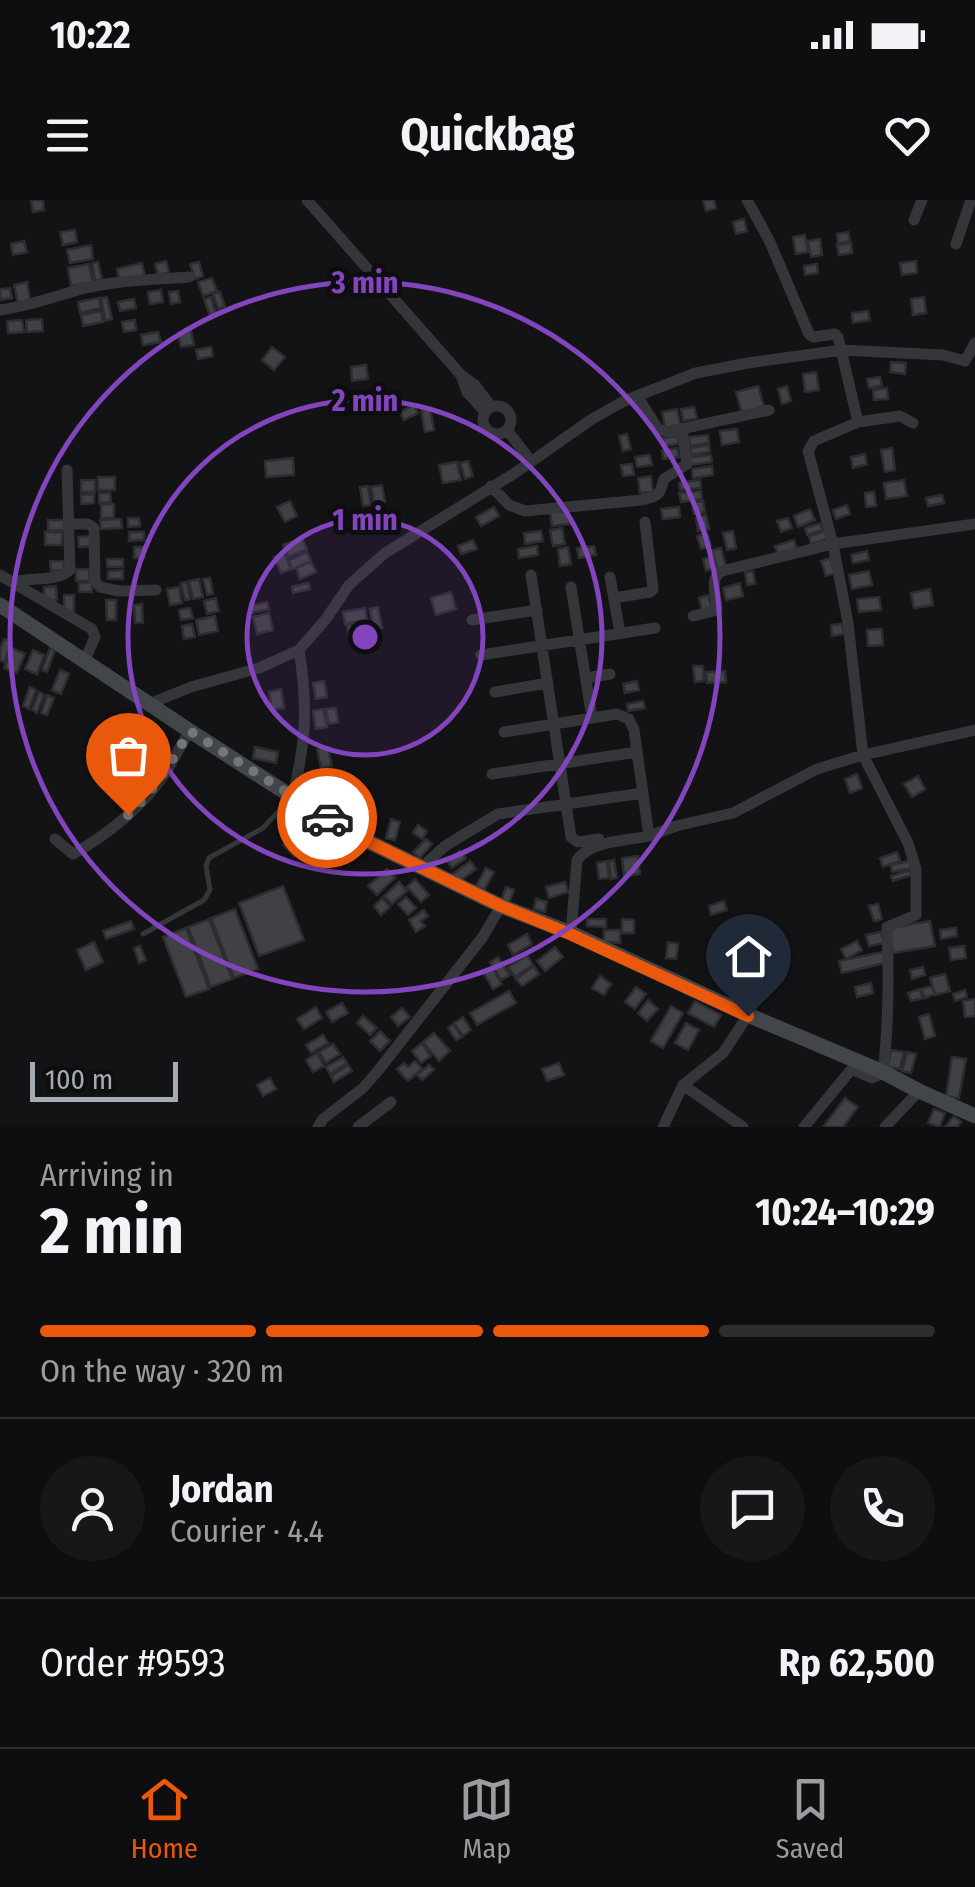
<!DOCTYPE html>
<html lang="en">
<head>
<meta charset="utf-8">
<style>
	:root { --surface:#0e0e10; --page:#171719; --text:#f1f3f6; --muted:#9b9c9f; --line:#2e2e30; --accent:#ea580c }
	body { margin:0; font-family:"Fira Sans Condensed",sans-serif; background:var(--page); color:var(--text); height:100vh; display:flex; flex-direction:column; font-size:38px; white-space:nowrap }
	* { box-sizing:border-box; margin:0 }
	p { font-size:32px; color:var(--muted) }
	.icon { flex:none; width:55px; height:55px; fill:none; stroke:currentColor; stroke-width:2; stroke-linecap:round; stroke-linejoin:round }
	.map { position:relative; height:927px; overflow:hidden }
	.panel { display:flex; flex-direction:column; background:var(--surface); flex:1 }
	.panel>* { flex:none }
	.scale { position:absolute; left:30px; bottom:25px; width:148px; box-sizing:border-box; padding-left:10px; border:5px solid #a5abb5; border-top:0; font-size:28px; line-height:35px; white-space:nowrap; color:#a5abb5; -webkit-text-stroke:8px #0e0e10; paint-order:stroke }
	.pin { position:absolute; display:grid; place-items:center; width:85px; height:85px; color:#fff; margin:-102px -42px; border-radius:50% 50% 50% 0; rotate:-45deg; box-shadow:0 0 10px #0007 }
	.pin .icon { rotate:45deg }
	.courier { position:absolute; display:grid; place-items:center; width:100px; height:100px; margin:-50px; border:8px solid #ea580c; border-radius:50%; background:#fff; color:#222; box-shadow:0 2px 12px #0007 }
	.summary em { font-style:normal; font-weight:700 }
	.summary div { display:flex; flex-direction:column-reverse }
	.summary { display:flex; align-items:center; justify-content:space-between; height:170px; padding:0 40px }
	h1 { font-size:65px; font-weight:700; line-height:75px }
	.bar { display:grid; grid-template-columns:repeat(4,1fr); gap:15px 10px; align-content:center; height:120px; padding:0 40px }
	.bar i { height:12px; border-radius:8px; background:var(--line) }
	.bar .on { background:var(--accent) }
	.bar p { grid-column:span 4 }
	.line { display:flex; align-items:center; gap:25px; padding:0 40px; border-top:2px solid var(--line) }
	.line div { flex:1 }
	.round { display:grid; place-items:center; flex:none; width:105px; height:105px; border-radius:52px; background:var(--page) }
	.status { display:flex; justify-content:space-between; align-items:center; height:70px; padding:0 50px; background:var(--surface); direction:ltr }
	.status svg { height:28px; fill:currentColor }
	header { display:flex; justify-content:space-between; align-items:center; height:130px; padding:0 40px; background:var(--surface); font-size:45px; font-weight:700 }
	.tab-bar { display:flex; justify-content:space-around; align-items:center; height:140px; border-top:2px solid var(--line); background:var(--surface); font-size:28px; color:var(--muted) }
	.tab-bar a { display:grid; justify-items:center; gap:5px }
	.tab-bar .on { color:var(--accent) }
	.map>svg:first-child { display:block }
	.building { fill:#3f4145; stroke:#2d2d31; stroke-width:2.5 }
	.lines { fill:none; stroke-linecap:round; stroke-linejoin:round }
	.lane { stroke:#34363a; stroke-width:5 }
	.street { stroke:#34363a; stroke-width:11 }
	.secondary { stroke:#42454a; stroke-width:15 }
	.done { stroke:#72767d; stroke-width:10; stroke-dasharray:0 18 }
	.route { stroke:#ea580c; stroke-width:12 }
	.ring { fill:none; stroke:#8345bd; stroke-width:5 }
	.centre { fill:#8345bd; stroke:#0e0e10; stroke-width:5 }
	.ring-label { font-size:30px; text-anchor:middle; font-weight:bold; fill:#8345bd; stroke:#0e0e10; stroke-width:10; stroke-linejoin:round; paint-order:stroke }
</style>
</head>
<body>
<div class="status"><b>10:22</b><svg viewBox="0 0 49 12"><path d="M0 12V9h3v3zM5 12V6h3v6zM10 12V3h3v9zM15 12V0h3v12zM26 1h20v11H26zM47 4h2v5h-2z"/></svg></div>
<header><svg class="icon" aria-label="menu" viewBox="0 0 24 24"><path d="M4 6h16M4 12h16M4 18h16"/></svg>Quickbag<svg class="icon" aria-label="heart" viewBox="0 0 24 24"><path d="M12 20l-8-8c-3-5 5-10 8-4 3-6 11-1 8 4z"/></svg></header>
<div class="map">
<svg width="975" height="927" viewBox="0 0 975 927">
	<rect width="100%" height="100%" fill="#131315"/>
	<path class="building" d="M31,0H43L44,10L33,12Z
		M703,0H714L716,8L706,11Z
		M744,19L747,31L736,34L733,22Z
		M75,30L77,42L63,45L60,32Z
		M848,32L850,41L838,44L837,34Z
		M805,35L808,52L796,54L793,37Z
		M820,39L822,55L811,57L808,41Z
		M24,41L27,52L13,55L11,44Z
		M851,43L852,53L839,55L837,45Z
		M91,45L93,59L70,63L67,50Z
		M166,61L169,72L158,75L155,64Z
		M916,61L917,73L902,75L900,63Z
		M98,62L102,79L95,81L92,63Z
		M199,62L203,76L195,79L190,64Z
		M142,63L145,76L120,82L117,69Z
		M89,64L93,82L71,86L68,68Z
		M817,64L818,73L805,75L804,66Z
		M212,78L217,91L203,96L198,82Z
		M27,82L30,100L18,103L14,85Z
		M10,88L12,98L0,100V89Z
		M161,90L163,102L150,104L148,92Z
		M178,91L180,102L171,104L169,92Z
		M220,92L225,107L218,109L213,94Z
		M107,97L112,119L105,121L101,98Z
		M211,97L216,113L210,116L204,99Z
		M924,97L926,113L913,115L911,99Z
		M99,98L101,108L80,113L78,102Z
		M134,99L136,108L120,111L118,102Z
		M101,111L103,122L83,126L81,115Z
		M868,111L870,120L853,123L852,113Z
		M42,119L43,131L27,132L26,120Z
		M22,120L24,132L8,133L7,121Z
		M135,120L136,130L124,132L122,122Z
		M191,130L194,145L181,147L178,133Z
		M158,132L161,142L143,145L141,135Z
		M211,147L213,156L198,159L196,150Z
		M272,147L285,157L274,170L262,160Z
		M891,162L906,163L905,174L890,172Z
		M366,165L368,179L352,181L351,167Z
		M816,172L819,190L805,192L803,174Z
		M880,177L882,186L869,188L867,179Z
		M758,186L764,206L742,213L736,192Z
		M787,186L791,201L782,204L778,189Z
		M887,188L888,199L874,200L873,190Z
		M414,205L418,213L404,220L400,212Z
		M694,207L697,218L683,221L681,209Z
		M430,208L434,230L425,232L421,210Z
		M677,209L680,224L665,228L662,212Z
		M737,229L739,242L722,245L720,231Z
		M627,234L631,249L623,251L619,236Z
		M708,235L709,243L690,246L689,237Z
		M678,236L679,244L664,246L663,238Z
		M709,245L710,252L691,255L690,248Z
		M677,248L679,257L663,259L662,250Z
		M892,248L895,270L885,272L881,250Z
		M865,254L867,264L853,268L851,257Z
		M650,255L652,265L637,267L635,257Z
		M711,255L712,262L691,265L690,257Z
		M293,258L294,275L266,277L265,261Z
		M468,261L473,276L465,279L460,263Z
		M457,262L461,280L443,283L439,265Z
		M632,264L634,275L623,276L621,265Z
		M712,266L713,275L693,278L692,269Z
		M651,276L653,292L640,293L638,278Z
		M98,277H115V290H98Z
		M81,280H95V292H81Z
		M700,280L701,288L680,290L679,283Z
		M904,280L907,296L886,299L884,283Z
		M382,285L385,302L374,304L371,287Z
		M368,286L371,305L363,306L360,287Z
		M701,291L702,299L681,302L679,293Z
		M874,292L876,306L866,307L865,293Z
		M99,293H110L111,302L99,303Z
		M94,294V303L81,304V295Z
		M942,295L944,303L928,306L926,298Z
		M290,301L297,316L285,322L277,307Z
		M703,301L705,312L694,314L692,302Z
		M101,304H114V318H101Z
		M847,305L850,314L836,319L833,310Z
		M494,307L499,316L481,326L476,317Z
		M679,307L680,317L663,319L661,309Z
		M568,309L570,324L552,326L550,312Z
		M810,309L815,320L798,327L794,316Z
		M367,310L371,328L357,332L353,313Z
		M706,315L709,329L698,331L696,318Z
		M128,318H139L140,326L128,327Z
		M788,318L792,328L781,332L777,321Z
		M121,319L122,328L101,329L100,320Z
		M48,320H64V330L48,331Z
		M820,323L823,330L807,335L805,328Z
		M562,328L565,344L553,346L550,330Z
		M541,331L543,341L525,344L524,333Z
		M733,331L736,348L727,350L723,333Z
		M825,331L827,339L811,344L809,336Z
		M45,332H62V345H45Z
		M129,332H144V340L129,341Z
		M707,333L711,346L701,349L697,336Z
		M94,336V346L79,347L78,337Z
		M302,338L307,349L288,357L283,345Z
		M473,340L477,349L461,354L458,346Z
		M794,340L797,350L778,356L775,346Z
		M537,346L538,355L519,358L518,349Z
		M594,346L596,355L579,358L577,348Z
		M134,347H144V358H134Z
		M568,347L571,364L560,366L558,349Z
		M721,348L726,366L717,369L712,350Z
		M867,351L869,360L853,363L851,355Z
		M307,352L311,361L292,369L289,360Z
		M284,353L291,369L281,373L274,357Z
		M712,356L715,368L706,371L703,359Z
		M830,358L835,373L826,376L821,361Z
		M107,359H123V367H107Z
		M50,361H64V370L51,371Z
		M311,362L316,372L300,379L296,368Z
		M76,369H89L90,381H76Z
		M123,370V379H108V371Z
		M753,371L755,384L747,385L745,372Z
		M869,371L872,385L852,389L849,375Z
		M210,378L213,394L207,395L203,379Z
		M199,379L203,397L193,399L189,381Z
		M92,382V392H79V383Z
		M187,382L190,399L185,400L181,383Z
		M308,383L310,389L293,393L292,387Z
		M740,383L743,396L726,400L723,388Z
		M56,386L57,400H44V387Z
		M179,387L182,403L170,405L167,389Z
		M930,389L933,405L914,408L911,393Z
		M451,392L456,409L436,415L431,398Z
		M64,395H74V411L64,412Z
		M708,395L712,407L702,410L699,398Z
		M879,397L881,410L859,412L857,399Z
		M216,398L219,411L207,414L204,401Z
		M106,400H116V420H107Z
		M267,402L269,409L251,413L250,406Z
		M142,404L143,423H135L134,405Z
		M378,407L382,428L373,429L370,409Z
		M190,408L193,418L181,420L179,410Z
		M365,408L367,420L345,424L343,412Z
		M269,413L273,430L257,434L253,417Z
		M215,416L218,431L199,435L196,420Z
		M369,422L371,434L349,437L347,425Z
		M192,424L195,437L184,439L182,426Z
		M842,424L844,434L832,436L831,425Z
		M882,429L883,445L868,446L867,430Z
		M4,439L12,442L4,462L0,460V448Z
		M12,448L25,454L17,473L4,468Z
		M50,448L55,450L47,472L42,470Z
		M33,450L44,455L37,474L25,469Z
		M693,466H703L704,481L695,482Z
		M60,470L69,474L61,494L52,490Z
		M725,471L726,482L707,483L706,472Z
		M324,481L327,497L316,499L313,483Z
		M637,481L639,490L625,493L623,484Z
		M30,487L36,490L29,509L23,506Z
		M281,489L284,508L272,510L269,492Z
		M39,492L44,495L37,513L32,510Z
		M47,495L54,498L47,515L41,513Z
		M643,501L645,508L628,511L627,504Z
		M336,508L338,522L329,524L326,509Z
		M323,509L327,527L316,529L313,511Z
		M255,547L278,552L276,563L253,558Z
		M328,547L332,566L321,568L317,549Z
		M857,574L862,588L850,593L845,579Z
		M918,576L925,589L912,597L904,584Z
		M391,619L400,622L395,640L386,638Z
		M307,620L319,632L314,637L302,626Z
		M418,625L427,631L422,639L413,633Z
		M300,626L312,639L300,650L288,637Z
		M329,627L336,636L326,643L319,635Z
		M318,639L324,646L311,656L306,649Z
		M426,639L432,644L420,658L413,652Z
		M288,640L299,652L294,657L283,645Z
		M460,651L466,658L452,668L447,661Z
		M897,652L900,661L883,667L880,658Z
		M638,656L640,674L624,676L622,658Z
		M614,660L617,678L611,679L609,661Z
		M470,661L476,669L459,682L453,674Z
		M607,661L609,678L599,679L597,663Z
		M909,661L911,668L892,672L891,665Z
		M486,668L494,672L484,690L476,686Z
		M387,669L395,678L377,695L368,686Z
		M910,670L911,675L893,681L891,676Z
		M415,679L429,695L421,702L407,687Z
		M399,682L407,691L392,704L384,696Z
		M565,682L568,692L549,698L546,687Z
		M283,686L304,740L259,756L239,703Z
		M506,687L514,690L508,706L500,703Z
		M406,697L416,708L408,715L398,704Z
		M382,698L390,707L381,715L374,706Z
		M536,699L547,702L545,712L534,709Z
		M724,701L727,710L711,715L709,706Z
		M878,704L882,719L874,721L869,706Z
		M235,709L258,769L234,778L211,718Z
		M424,710L428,716L421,721L425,726L416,732L409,720Z
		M209,719L232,779L211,787L188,727Z
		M587,719H606V727L587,726Z
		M622,719L634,720V733H622Z
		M131,721L134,729L106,739L103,731Z
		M930,721L935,746L893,753L889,728Z
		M186,728L209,789L186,797L163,737Z
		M956,728L957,736L941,739L940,730Z
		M604,730H620V743L604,742Z
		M881,732L884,743L869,746L866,735Z
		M527,734L532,744L513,755L508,745Z
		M857,741L862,750L846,759L841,749Z
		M94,742L103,762L86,770L77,750Z
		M668,742L678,744L676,759L666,758Z
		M140,746L146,760L139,763L134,748Z
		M964,746L966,758L951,760L949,748Z
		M555,747L563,757L545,771L537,761Z
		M883,752L885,763L842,773L839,761Z
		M734,753L748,756L744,773L731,770Z
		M527,755L533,765L515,777L508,767Z
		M498,757L510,775L501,780L490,762Z
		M534,766L539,774L522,786L516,779Z
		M492,767L502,784L493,789L483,772Z
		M923,767L925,775L912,779L910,770Z
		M945,774L950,791L935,795L930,778Z
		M600,776L611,784L604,795L592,788Z
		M871,783L873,793L857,797L855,787Z
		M932,786L935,794L925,798L921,789Z
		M636,787L646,794L635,809L625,802Z
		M920,789L923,798L911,801L908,793Z
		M965,790L967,797L955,801L953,794Z
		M509,791L516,803L477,825L470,813Z
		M975,799V816L965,817L963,801Z
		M648,800L658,809L647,821L638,813Z
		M695,801L721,815L714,827L688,813Z
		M342,803L348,813L332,822L326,812Z
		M671,806L683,813L663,848L651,841Z
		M316,807L322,818L304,829L297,819Z
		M402,808L410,817L398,826L391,817Z
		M929,814L935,836L925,839L919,817Z
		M363,816L377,828L370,835L357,823Z
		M463,817L471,830L463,836L454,823Z
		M686,823L699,830L688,850L675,843Z
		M453,824L462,837L456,840L448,828Z
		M380,831L390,841L380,851L370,841Z
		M434,833L450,851L439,861L423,842Z
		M323,835L328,843L311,853L306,845Z
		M422,843L431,856L421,863L412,851Z
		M333,844L340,854L326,863L319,852Z
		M891,850L904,852L900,869L888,867Z
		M907,852L916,854L911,873L902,871Z
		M317,853L324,866L313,872L306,860Z
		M343,857L347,863L330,874L326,867Z
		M952,857L966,859L959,898L946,896Z
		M415,861L422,869L408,881L397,869L404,863L408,867Z
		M559,863L564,875L547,881L542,869Z
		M348,865L352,871L334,882L331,876Z
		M429,865L434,870L422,880L417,875Z
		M270,878L276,889L263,896L257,885Z
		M845,898L858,907L843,927H823Z
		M934,909L945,913L940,927L928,923Z
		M954,916L961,922L957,927H945Z"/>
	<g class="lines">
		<path class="lane" d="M143,734L204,700L210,690L206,666L209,658L263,628L291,598"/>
		<path class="street" d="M307,0L461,175L475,185L491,206
			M747,0L769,40L809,134L813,137L835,134L838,137L858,222L814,241L808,251L833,344L848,423L863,555L908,643L916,669V715L887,727C889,776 889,823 883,872
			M914,20L922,0
			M956,44L971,0
			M0,110C27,106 51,98 78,90C113,80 153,80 189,77
			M461,175L467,192L485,212
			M637,196L658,229L667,232L769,210
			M483 220a14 14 0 1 1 28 0a14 14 0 1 1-28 0Z
			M858,222L900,216L913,223
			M507,230L531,261
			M491,286L509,305L525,311L642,300C659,295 659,297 664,279L687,264L682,229
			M69,324H88L94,328L95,381L100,387L119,391L156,390
			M0,375L92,429L95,437L85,460
			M531,375L571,637L578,642L599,639
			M610,377L620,433
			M13,382C30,377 57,382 70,370L67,270
			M571,387L592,518
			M614,398L650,392L653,389L645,322
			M693,416L717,410C717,396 708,378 722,371L833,344L975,324
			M472,420L537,410
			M481,455L655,428
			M586,478L610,474
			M495,492L548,483
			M149,504L191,487L259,468L299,450L326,419L349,385L385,353L515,273L592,219L624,201L696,173L748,163L842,150L943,155L965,161L975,143
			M504,532L617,514L629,519L634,530L649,636C627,641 591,640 577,660L571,733
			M492,574L637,552
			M293,595C306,541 308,506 299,450
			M649,636L676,626L733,613L817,569L863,555L975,530
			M55,639L73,654C104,637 142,607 162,578C172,563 180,546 190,531
			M422,667L445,646L498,614L643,593
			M683,885L743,927
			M318,927L323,919L363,888L377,872L482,738L501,706
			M358,927L391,902
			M663,927L683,885L723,853L748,815
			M804,927L850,871L853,870L872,878L884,873
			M885,927L919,891"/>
		<path class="secondary" d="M0,405L190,531L336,625L365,640L501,706L571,733L748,815L883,872L919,891L975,916"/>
	</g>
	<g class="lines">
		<path class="done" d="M128,615C157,588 169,564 190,531L327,618"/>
		<path class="route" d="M327,618L365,640L501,706L570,734L748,816"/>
	</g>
	<circle cx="365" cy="437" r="118" fill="#8345bd" fill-opacity=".12"/>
	<g class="ring">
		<circle cx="365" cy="437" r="118"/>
		<circle cx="365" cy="437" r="237"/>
		<circle cx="365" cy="437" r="355"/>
	</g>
	<circle cx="365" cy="437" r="15" class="centre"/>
	<g class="ring-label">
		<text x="365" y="93">3 min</text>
		<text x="365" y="211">2 min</text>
		<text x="365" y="330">1 min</text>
	</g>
</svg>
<div class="scale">100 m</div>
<div class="pin" style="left:128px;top:615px;background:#ea580c"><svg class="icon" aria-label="bag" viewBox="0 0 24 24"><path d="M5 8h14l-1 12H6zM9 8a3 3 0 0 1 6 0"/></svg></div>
<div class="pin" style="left:748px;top:816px;background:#1f2937"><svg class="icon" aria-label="home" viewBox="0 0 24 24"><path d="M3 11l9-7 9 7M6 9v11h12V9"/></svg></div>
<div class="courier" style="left:327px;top:618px"><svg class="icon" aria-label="car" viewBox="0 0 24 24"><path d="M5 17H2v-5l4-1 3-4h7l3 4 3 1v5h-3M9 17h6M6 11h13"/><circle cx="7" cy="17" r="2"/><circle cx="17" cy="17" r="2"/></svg></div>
</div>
<section class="panel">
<div class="summary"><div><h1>2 min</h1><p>Arriving in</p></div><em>10:24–10:29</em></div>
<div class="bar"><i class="on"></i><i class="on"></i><i class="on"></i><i></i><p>On the way · 320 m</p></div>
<div class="line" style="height:180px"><a class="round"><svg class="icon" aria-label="person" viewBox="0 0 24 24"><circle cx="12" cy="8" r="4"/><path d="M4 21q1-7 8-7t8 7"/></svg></a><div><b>Jordan</b><p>Courier · 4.4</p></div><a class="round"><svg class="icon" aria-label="chat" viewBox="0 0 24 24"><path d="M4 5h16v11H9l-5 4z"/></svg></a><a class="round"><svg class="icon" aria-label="phone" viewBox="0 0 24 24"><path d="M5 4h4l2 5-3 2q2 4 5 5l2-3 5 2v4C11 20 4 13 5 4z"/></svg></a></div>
<div class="line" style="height:130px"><div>Order #9593</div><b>Rp 62,500</b></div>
</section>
<nav class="tab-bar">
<a class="on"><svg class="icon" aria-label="home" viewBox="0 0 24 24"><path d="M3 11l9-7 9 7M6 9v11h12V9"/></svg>Home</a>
<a><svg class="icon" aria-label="map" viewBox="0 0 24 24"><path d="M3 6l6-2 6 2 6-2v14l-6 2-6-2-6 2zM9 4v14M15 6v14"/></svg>Map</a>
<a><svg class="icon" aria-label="saved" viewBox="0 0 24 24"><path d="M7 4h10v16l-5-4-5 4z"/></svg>Saved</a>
</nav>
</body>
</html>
